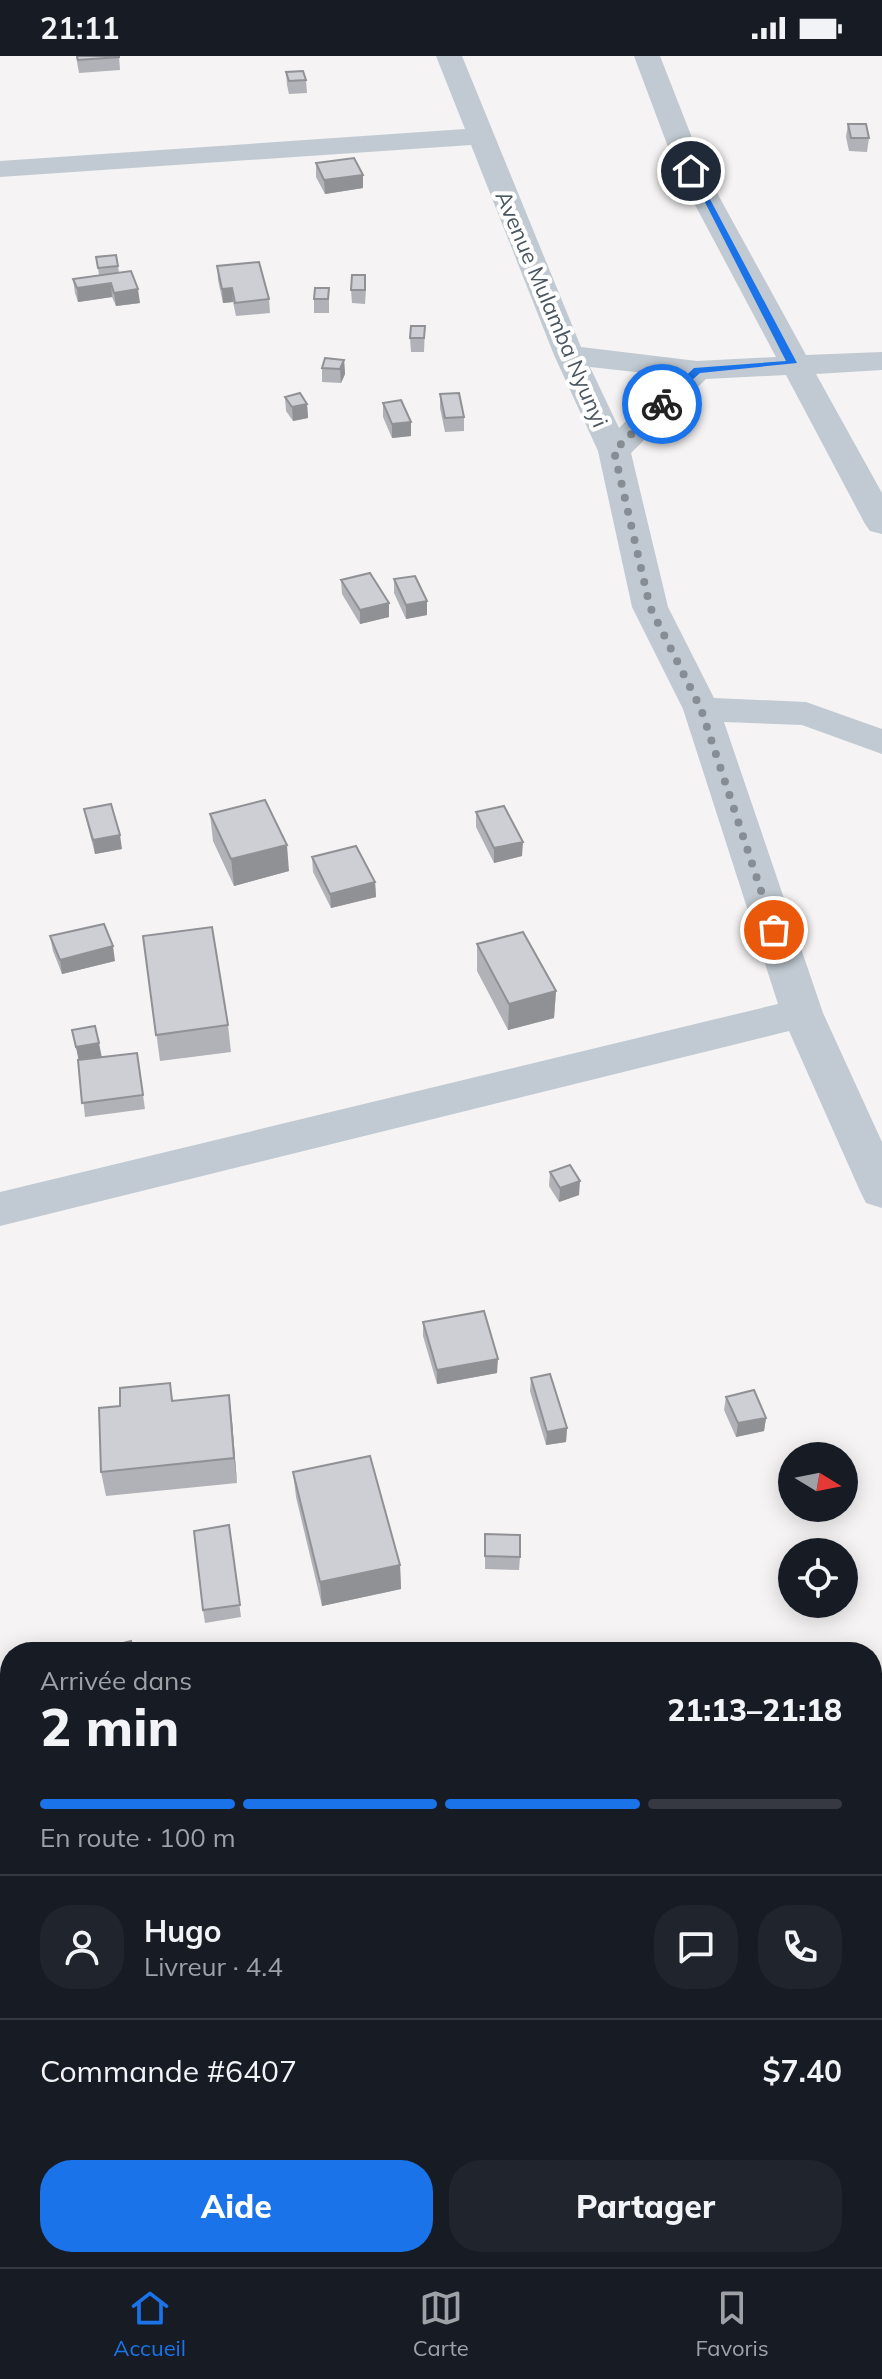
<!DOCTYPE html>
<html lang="fr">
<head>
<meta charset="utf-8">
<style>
	:root { --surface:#171b24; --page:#20242c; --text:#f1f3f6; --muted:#9ea1a6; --line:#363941; --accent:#1a73e8 }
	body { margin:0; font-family:Mulish,sans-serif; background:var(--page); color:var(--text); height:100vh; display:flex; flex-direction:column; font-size:30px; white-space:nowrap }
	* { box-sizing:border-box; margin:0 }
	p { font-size:26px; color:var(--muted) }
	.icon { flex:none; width:44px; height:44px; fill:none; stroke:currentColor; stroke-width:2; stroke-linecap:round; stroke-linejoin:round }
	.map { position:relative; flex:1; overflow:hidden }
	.sheet { position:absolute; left:0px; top:1586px; width:882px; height:626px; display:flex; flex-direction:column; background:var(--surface); border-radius:32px 32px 0 0; box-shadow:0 4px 20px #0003 }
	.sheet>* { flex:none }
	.needle { width:52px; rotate:100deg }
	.fabs { position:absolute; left:778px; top:1386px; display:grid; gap:16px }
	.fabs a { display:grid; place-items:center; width:80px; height:80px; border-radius:50%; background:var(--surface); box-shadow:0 4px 20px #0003; font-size:40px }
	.pin { position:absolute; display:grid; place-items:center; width:68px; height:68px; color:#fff; margin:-34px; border:4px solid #fff; border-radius:50%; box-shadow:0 2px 8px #0007 }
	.courier { position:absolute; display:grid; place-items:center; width:80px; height:80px; margin:-40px; border:6px solid #1a73e8; border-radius:50%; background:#fff; color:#222; box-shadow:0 2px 10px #0007 }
	.head em { font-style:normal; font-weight:800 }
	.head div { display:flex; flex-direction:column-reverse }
	.head { display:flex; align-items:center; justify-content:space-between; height:136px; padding:0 40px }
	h1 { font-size:52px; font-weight:800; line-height:60px }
	.bar { display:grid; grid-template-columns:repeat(4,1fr); gap:12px 8px; align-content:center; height:96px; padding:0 40px }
	.bar i { height:10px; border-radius:6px; background:var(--line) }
	.bar .on { background:var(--accent) }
	.bar p { grid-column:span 4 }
	.line { display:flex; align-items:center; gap:20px; padding:0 40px; border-top:2px solid var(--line) }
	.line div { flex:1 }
	.round { display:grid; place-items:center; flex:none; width:84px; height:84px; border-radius:32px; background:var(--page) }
	.cta { display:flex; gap:16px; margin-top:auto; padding:16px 40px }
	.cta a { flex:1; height:92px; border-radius:32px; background:var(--accent); color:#fff; font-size:32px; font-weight:800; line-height:92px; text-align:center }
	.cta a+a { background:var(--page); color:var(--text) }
	.status { display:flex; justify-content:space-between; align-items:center; height:56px; padding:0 40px; background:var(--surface); direction:ltr }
	.status svg { height:22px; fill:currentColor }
	.tabs { display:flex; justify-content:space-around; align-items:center; height:112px; border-top:2px solid var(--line); background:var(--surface); font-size:22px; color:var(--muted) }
	.tabs a { display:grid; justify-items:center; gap:4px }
	.tabs .on { color:var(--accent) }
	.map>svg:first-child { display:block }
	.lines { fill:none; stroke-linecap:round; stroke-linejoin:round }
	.minor { fill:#c1cad2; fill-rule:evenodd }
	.wall { fill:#b0b2b7 }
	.shaded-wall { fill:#909195 }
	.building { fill:#cdcfd5; stroke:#909195; stroke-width:2 }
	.route { fill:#1a73e8 }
	.done { stroke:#868d94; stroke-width:8; stroke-dasharray:0 14.4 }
	.labels { text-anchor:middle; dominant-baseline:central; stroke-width:8; stroke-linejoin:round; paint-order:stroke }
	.street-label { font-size:22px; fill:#4a5661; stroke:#fff }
</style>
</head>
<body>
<div class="status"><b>21:11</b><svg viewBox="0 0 49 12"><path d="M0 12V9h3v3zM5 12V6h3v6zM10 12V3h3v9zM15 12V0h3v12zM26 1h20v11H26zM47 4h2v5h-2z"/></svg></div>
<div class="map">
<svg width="882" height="2211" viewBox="0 0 882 2211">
	<rect width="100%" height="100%" fill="#f5f3f3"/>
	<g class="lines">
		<path class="minor" d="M436,0H462L581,291L697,305L776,301L677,115L634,0H660L705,115L806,299L882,296V314L816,318L882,437V478L870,475L865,468L786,319L706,323L631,397L668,551L714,642L806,646L882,673V698L802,669L724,666L823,957L882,1086V1152L866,1147L860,1135L789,975L0,1170V1136L778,948L683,653L632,551L598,395L554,299L471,89L0,121V105L465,73ZM590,311L672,320L619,372Z
			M882,1620V1668L872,1671V1623Z
			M10,1847V1901L0,1904V1850Z"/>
	</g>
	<path class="wall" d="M76,0H119L120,14L79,17Z
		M286,16L306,24L307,37L289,38L287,29Z
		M848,68L869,82L867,96L849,95L846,81Z
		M316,107L363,119V132L325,138L316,121Z
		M116,199L119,216L140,247L116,250L112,241L78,246L75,237L73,223L99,219L96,201Z
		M217,210L269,243L270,257L236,260L233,246L223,247L218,224Z
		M329,232V257H314V243Z
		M366,233L365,248L352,247L351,234Z
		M425,270L424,296H411L410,282Z
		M344,304L345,318L341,327L322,326V312Z
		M440,338L464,361V375L445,376L440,352Z
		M285,341L307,348L308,362L293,365L286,355Z
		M383,347L411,366V380L392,382L383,361Z
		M394,523L427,545V559L406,563L394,537Z
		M341,524L389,547V561L360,568L342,538Z
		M84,753L122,793L95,798L87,767Z
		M476,756L522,800L494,807L476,771Z
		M210,758L289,815L234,830L213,785Z
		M312,801L375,826L376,841L331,852L313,816Z
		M50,880L115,905L62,918L53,895Z
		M143,880L228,969L231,996L160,1005Z
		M477,888L556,935L554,962L508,974L477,915Z
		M72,974L101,1001L137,997L145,1053L85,1061L79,1004Z
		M550,1116L579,1139L559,1146L549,1130Z
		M423,1266L497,1317L437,1328L423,1280Z
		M531,1322L567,1372L566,1386L546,1389L530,1335Z
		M170,1327L173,1345L232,1365L237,1427L106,1440L101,1416L120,1350Z
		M726,1341L766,1362L764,1375L736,1381L724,1354Z
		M293,1416L400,1509L401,1533L322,1550L296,1441Z
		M229,1469L241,1561L205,1567L203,1554Z
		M485,1478L520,1501L519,1514L485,1513Z
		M872,1797L882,1832V1877L872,1879Z
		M880,1986H882V2012L876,1997Z"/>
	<path class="shaded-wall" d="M363,119V132L325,138L324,124Z
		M111,227L112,241L78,246L77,232Z
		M232,232L233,246L223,247L222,233Z
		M138,233L140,247L116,250L114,237Z
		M344,304L345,318L341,327L340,313Z
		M307,348L308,362L293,365L292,351Z
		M411,366V380L392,382V368Z
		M427,545V559L406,563V549Z
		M389,547V561L360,568V554Z
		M120,779L122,793L95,798L93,784Z
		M523,786L522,800L494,807V792Z
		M287,789L289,815L234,830L231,803Z
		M375,826L376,841L331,852L330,838Z
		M113,890L115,905L62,918L60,904Z
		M556,935L554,962L508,974L509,948Z
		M99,987L102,1002L79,1006L76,991Z
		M580,1125L579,1139L559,1146L560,1132Z
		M498,1303L497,1317L437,1328V1314Z
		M229,1339L232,1365L237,1427L234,1402Z
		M766,1362L764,1375L736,1381L738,1367Z
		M567,1372L566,1386L546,1389L547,1376Z
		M400,1509L401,1533L322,1550L320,1526Z
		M401,2202V2211H379Z"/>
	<path class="building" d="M77,0H119V1L78,4Z
		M303,15L306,24L289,25L286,16Z
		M848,68H866L869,82H851Z
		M354,102L363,119L324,124L316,107Z
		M116,199L118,210L98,212L96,201Z
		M259,206L269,243L235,247L232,232L222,233L217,210Z
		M131,215L138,233L114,237L111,227L77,232L73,223Z
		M352,219H365V234H351Z
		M315,232H329L328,243H314Z
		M411,270H425L424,282H410Z
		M325,302L344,304L340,313L322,312Z
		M300,337L307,348L292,351L285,341Z
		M459,337L464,361L445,362L440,338Z
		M401,344L411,366L392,368L383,347Z
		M370,517L389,547L360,554L341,524Z
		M415,520L427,545L406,549L394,523Z
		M265,744L287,789L231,803L210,758Z
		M111,748L120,779L93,784L84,753Z
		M504,750L523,786L494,792L476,756Z
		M356,790L375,826L330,838L312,801Z
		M104,868L113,890L60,904L50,880Z
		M212,871L228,969L156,979L143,880Z
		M523,876L556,935L509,948L477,888Z
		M95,970L99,987L76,991L72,974Z
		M137,997L143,1039L82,1047L78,1004Z
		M570,1109L580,1125L560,1132L550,1116Z
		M484,1255L498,1303L437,1314L423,1266Z
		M550,1318L567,1372L547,1376L531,1322Z
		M170,1327L172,1345L229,1339L234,1402L101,1416L99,1352L120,1350V1332Z
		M754,1334L766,1362L738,1367L726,1341Z
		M370,1400L400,1509L320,1526L293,1416Z
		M229,1469L240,1549L203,1554L194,1475Z
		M485,1478L520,1479V1501L485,1500Z
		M131,1585L134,1596H101L100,1593Z
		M637,1593L638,1596L612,1595Z
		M872,1797L882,1832V1858L872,1859Z
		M315,2202H401L379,2211H318Z"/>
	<path class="route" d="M688,113L695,115L797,307L700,317L662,351L659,346L694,312L786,305Z"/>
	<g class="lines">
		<path class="done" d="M662,348L614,395L650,551L701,653L774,874"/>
	</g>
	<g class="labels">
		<g class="street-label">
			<text transform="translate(552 253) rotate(67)">Avenue Mulamba Nyunyi</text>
		</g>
	</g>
</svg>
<div class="fabs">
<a><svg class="needle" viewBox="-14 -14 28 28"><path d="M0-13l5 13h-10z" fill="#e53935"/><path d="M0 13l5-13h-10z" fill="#9ea1a6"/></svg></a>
<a><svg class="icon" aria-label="locate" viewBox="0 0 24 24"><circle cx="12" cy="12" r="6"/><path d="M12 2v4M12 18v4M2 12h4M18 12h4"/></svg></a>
</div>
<div class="pin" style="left:774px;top:874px;background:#ea580c"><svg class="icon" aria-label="bag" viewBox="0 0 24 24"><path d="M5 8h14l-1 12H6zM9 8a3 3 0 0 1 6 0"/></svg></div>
<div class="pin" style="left:691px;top:115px;background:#1f2937"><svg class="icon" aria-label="home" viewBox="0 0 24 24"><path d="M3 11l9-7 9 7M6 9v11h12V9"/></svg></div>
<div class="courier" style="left:662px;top:348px"><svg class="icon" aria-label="bike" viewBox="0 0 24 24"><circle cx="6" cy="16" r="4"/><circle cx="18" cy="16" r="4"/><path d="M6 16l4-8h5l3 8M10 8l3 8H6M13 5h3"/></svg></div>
<section class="sheet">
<div class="head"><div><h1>2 min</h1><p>Arrivée dans</p></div><em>21:13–21:18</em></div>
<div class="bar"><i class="on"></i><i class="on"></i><i class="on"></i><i></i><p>En route · 100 m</p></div>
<div class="line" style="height:144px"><a class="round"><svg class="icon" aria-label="person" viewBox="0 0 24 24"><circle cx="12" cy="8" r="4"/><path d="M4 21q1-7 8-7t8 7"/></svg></a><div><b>Hugo</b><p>Livreur · 4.4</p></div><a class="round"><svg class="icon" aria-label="chat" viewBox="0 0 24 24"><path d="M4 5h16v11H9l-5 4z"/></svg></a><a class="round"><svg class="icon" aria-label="phone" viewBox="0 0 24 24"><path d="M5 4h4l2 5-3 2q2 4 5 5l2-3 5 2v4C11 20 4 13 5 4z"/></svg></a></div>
<div class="line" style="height:104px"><div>Commande #6407</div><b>$7.40</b></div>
<div class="cta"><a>Aide</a><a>Partager</a></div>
</section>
</div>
<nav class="tabs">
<a class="on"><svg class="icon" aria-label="home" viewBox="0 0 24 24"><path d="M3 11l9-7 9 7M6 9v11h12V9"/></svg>Accueil</a>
<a><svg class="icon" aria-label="map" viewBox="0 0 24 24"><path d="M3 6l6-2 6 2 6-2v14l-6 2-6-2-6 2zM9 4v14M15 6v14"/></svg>Carte</a>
<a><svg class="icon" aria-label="saved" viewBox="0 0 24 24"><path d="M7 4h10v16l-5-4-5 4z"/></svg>Favoris</a>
</nav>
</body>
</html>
